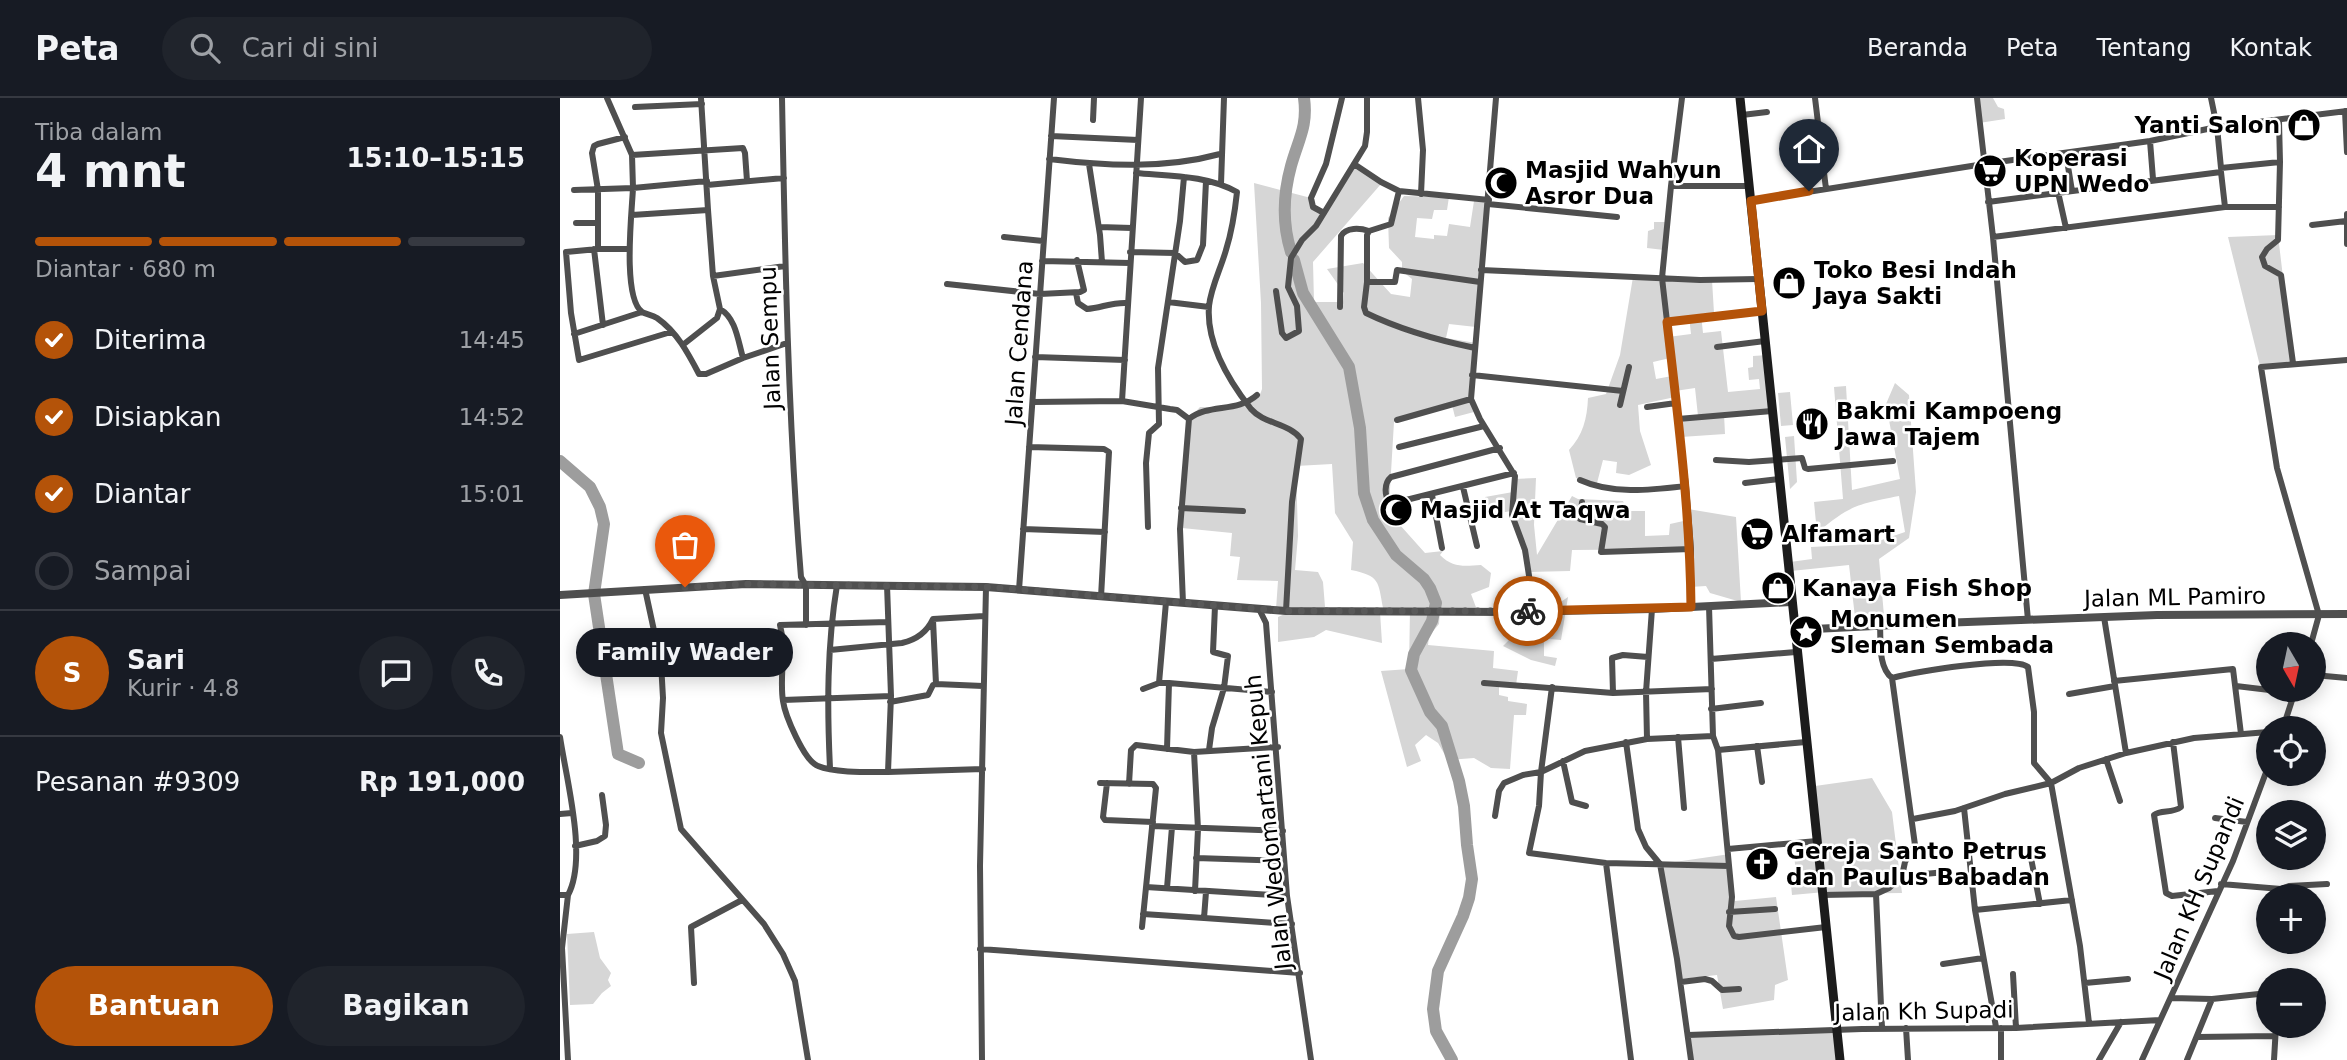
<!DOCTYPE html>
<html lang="id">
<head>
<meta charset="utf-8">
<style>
	:root { --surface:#171b24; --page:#20242c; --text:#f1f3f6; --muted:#9ea1a6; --line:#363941; --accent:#b45309 }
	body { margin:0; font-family:"DejaVu Sans",sans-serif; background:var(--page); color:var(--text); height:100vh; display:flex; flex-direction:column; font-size:26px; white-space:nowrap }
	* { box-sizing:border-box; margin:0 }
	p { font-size:23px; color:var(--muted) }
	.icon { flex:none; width:38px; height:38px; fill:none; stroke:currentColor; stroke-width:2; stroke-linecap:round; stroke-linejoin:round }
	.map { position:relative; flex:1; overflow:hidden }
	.sheet { display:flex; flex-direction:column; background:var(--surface); width:560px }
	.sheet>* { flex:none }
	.needle { width:46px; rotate:171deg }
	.controls { position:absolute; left:1696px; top:534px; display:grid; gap:14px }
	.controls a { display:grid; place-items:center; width:70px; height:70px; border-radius:50%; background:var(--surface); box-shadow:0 4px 18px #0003; font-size:35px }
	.pin { position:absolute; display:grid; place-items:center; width:60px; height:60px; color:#fff; margin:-72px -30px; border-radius:50% 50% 50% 0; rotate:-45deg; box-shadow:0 0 7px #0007 }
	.pin .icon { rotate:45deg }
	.courier { position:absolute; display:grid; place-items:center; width:70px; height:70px; margin:-35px; border:5px solid #b45309; border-radius:50%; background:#fff; color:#222; box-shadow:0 2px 9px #0007 }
	.bubble { position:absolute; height:49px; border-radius:24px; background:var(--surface); box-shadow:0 4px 18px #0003; font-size:23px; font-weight:700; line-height:49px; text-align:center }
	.headline em { font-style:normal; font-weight:700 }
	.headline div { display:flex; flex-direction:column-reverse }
	.headline { display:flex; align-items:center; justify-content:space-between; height:119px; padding:0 35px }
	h1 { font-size:46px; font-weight:700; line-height:52px }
	.bar { display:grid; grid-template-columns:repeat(4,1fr); gap:10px 7px; align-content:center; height:84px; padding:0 35px }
	.bar i { height:9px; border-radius:5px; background:var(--line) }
	.bar .on { background:var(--accent) }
	.bar p { grid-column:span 4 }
	.line { display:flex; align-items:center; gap:18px; padding:0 35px; border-top:2px solid var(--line) }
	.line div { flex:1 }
	.round { display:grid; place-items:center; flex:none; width:74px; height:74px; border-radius:37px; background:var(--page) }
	ol { padding:0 35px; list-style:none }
	li { display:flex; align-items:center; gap:21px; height:77px }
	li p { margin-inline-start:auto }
	li .icon { padding:7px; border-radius:50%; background:var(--accent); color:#fff; stroke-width:4 }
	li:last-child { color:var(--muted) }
	li i { width:38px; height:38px; border:4px solid var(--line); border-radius:50% }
	.cta { display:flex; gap:14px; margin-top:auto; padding:14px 35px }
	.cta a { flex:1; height:80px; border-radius:42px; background:var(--accent); color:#fff; font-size:28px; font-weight:700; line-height:80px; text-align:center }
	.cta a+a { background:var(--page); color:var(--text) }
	header { display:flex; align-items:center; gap:42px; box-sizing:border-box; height:98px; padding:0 35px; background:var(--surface); border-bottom:2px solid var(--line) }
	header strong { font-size:33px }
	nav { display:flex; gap:38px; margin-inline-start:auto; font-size:24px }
	.search { width:490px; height:63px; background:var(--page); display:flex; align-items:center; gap:18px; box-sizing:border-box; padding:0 24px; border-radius:38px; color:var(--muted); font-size:26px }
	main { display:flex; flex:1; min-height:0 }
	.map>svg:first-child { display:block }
	.green { fill:#d6d6d6; fill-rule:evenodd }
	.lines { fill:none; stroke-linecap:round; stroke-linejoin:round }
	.river { stroke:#9d9d9d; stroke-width:12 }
	.minor { stroke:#4f4f4f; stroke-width:6 }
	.tertiary { stroke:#4f4f4f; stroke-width:8 }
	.secondary { stroke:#1c1c1c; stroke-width:9 }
	.done { stroke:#595959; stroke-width:7; stroke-dasharray:0 12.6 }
	.route { stroke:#b45309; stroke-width:9 }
	.labels { text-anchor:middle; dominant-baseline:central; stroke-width:5; stroke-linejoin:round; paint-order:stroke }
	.poi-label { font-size:23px; font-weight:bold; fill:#000; stroke:#fff; text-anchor:start }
	.street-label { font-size:23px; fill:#000; stroke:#fff }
</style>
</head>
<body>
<header>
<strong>Peta</strong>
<div class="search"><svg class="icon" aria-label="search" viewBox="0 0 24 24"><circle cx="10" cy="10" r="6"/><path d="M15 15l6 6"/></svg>Cari di sini</div>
<nav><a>Beranda</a><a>Peta</a><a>Tentang</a><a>Kontak</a></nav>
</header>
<main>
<section class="sheet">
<div class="headline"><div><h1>4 mnt</h1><p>Tiba dalam</p></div><em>15:10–15:15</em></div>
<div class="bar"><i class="on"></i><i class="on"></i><i class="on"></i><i></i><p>Diantar · 680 m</p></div>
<ol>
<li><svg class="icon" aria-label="check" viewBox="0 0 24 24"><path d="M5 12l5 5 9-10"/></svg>Diterima<p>14:45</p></li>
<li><svg class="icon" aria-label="check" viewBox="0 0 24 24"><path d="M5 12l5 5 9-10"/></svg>Disiapkan<p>14:52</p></li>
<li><svg class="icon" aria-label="check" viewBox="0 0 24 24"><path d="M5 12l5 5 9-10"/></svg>Diantar<p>15:01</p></li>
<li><i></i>Sampai</li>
</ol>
<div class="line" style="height:126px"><b class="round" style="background:var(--accent);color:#fff">S</b><div><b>Sari</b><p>Kurir · 4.8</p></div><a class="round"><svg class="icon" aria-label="chat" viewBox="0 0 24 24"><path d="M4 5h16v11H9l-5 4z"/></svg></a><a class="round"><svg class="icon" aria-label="phone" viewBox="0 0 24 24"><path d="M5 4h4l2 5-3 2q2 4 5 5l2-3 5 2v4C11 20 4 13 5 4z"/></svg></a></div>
<div class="line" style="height:91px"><div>Pesanan #9309</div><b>Rp 191,000</b></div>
<div class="cta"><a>Bantuan</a><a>Bagikan</a></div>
</section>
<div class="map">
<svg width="1787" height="962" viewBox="0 0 1787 962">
	<rect width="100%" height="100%" fill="#fff"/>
	<path class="green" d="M1417,0H1433L1438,9L1444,11L1445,21L1419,25Z
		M796,68L821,86L753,164L754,204H783L784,195L767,171L803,165L831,196L850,199L852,181L842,173V164L829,150L828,120L844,98L889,99L887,112H874L872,121L857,120L855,139L874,141V137L887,138L889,126L910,129L914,103L927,104L916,229L889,226L886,240L916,245L910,302L914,314L895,319L892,307L834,324L829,408L831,417L865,455L883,453L880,457C893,470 904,468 921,467L931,475L929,489L911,496L917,512L880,511L879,526L869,538L868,547L934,553L933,570L958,573L956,587L939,586V597L948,599V603L967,606L966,617H954L950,671L931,670L914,660L888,662L878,645L866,637L855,647L861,663L847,669L821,573L849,571L850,511L823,510C818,483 820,478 791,472L793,444L775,415L772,366L736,368L738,438L735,472L758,474L763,484L765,509L716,511L718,483L677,482L680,459L670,458L672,435L622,430L629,321L640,309C659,308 696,315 702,291L701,205L694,85L751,100L753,109L765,117Z
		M1094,124H1106L1104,152L1087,150L1088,133L1094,131Z
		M1718,137L1733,264L1700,268L1668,139Z
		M1073,179L1152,182L1154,215L1141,216L1143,235L1161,233L1168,294L1200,291L1199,281L1189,282L1188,270L1193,269V258L1208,257L1213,311L1164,316L1165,336L1121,339L1118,321L1138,318L1135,290L1115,293V299L1078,307L1080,333L1091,367L1069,377L1056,375L1057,364L1043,362L1037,385L1016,380L1009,352C1023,337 1027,321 1028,300L1046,296L1060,257ZM1129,218L1131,236L1108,239L1106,220ZM1110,260L1112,278L1096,281L1093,264Z
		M1335,285L1349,297L1356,394L1349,440L1319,461L1325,529L1296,528L1289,467L1231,473L1230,464L1252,461L1251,449L1310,446L1345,434L1339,398C1298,406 1290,407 1257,435L1254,404L1283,401L1274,289L1286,288L1292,392L1340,381L1326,306Z
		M1230,294L1233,327L1221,328L1218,295Z
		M1234,338L1237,384L1230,391L1225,339Z
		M976,380L974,427L977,457L1012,398L1018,401L1063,403L1067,413H1085V438L1109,437L1110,426L1128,422V411L1176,419L1181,504L1150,495L1146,488L1130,489L1129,451L1012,452L1010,473L968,474L951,413L929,417L925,399L953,394L954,381Z
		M1008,499L1001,542L989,541V512Z
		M972,512L974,543L984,544V558L997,560L995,568L971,562L943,548L957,534L961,513Z
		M820,514L822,545L766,532L754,539L718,544V519L727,515Z
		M1312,680L1332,714L1342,795L1266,796L1255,688Z
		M1259,744L1265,794L1232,797L1230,777L1236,776L1233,746Z
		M1170,756L1175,803L1216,799L1228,882L1215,887L1214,902L1163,911L1157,877L1122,881L1101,766Z
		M34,834L40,860L51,875L48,882L51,888L42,895L33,906L10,907L7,836Z
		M1277,931L1280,962H1131L1128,937Z"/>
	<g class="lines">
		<path class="river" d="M731,154C722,125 723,97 731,68C738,42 748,29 744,0
			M734,162L743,195L789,269L800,330L804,395L813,422L836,457L864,481L870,490L876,505L872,523L854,556L851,572L870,614L882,628L899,683L904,708L907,747L912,781L909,800L903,818L878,873L873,911L876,933L892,962
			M0,363L30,389L40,409L44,426L34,496L58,656L79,665"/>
		<path class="minor" d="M141,0L148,112L153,178L160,211
			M222,0C225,160 228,320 241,479L245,486
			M858,0L863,52L861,96
			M936,0L911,301L920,321L955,378L952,417L965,452L970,484L967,497L956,514
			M1255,0L1266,91
			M1417,0L1433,139L1468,522
			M1651,0L1657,29L1661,70L1720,64
			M75,9L142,6
			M1785,13L1787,54
			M1182,17L1207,14
			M533,22L534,0
			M1719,23L1720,64L1718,142L1707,151L1702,159L1705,168L1721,177L1733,265
			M491,38L578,42
			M1590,43L1593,81
			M1506,56L1512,93
			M72,57L183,50L185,55L187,83
			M489,61C546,68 605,71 660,56
			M529,66L540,137L542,164
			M794,66L821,84L839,93L929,102
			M576,75C610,78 647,77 677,94C675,113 672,133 666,152C661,170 651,189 649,208C646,245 669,283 691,311C704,326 729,325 741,341L732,404L726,513
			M147,83L73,90C72,113 62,199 82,214C85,216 92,217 97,220C117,234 128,255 139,276H146L183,260L227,245
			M661,86L664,0
			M147,87L224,80
			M1111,88H1189
			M14,92L73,90L72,57L47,0
			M839,93L831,126L809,133L807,137V184H835L837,172L920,184
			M1498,94L1506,130
			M1191,103L1424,66L1590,43L1657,29L1787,13
			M1428,104L1661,74L1665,109
			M928,106L1057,119
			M764,115L753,109L751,100L766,66L782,0
			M1787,116V146
			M72,117L148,112
			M16,125H38
			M1752,127L1786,123
			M539,129L572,130
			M444,139L483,143
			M1433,139L1665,109H1719
			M34,151L43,227
			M38,151V92L32,55L34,48L38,46L65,39
			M68,151H38L6,154L11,215L19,262L111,234
			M570,154L615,155L625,164L637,162L643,147L646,83
			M482,163L570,165
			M921,172L1140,182L1198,181
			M153,178L225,168
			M807,184L804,209L806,215C841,232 877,242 915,250
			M387,186L480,196L520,194L524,192L517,162
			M716,193L722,235L726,240L739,233L737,208L728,189L731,160L742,142L756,128L805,48L807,34V0
			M516,195L518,205L527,211C541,210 552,204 567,205
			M608,204L649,209
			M780,209L781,138C786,129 800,130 809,133
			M1107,224L1202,213
			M14,236L82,214
			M124,246L157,220L160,211C176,220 178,243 183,260
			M1157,249L1205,243
			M475,259L565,262
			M912,277L1063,293
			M562,303L581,0
			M473,304L562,303L610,311L617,312L629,321L620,431L623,505
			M1060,307L1069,269
			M1087,309L1116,305
			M629,321C649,305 677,315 697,297
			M1118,321L1212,313
			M837,322L911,301
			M469,349L544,351L549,354L541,499
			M839,349L924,328
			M940,350L831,379C824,385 824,398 830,405H834L954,375
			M1156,362L1189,364L1242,360L1245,370L1248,371L1333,363
			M1020,382C1053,397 1091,392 1126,388L1102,180L1111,88L1122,0
			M1185,385L1219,381
			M1126,388L1131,451V509
			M903,389L917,448
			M872,397L882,450
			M1022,404L1020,421L1042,426L1045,429L1041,454L1131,451
			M621,410L683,413
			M588,429L586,365L589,335L599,326L598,270L620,123L624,79
			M463,431L545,434
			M246,486V527
			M327,487L331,598L328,674L423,671
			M85,491L101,565L103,600L101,635L121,731L204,826L223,856L235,883L248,962
			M459,492L494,0
			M1149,508L1153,638L1158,652L1172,799L1169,828L1174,838L1179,839L1266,829
			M699,511L706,525L727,798L751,962
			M1544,519L1566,655
			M373,522L376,586
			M1320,528C1321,544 1318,569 1332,580
			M1751,546L1759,517L1717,370L1701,269L1787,262
			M270,552L342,545C355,542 367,534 373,521L424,518
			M1151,561L1236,554
			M1754,577L1787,580
			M1332,580C1355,574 1452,557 1468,569L1474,614V665L1491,685L1520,848L1529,925
			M1554,583L1673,571L1681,636
			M599,585L606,504
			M924,585L1053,595L1152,591
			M1676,588L1735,595
			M992,589L981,674L979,708L969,755L1046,765L1169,768
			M583,591L599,585H609L712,594
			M1053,595L1052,560L1063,557L1088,559
			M1509,596L1555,588
			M223,602L331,598
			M330,604L368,597L373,587L376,586L423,588
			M1151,611L1201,605
			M1723,630L1735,593
			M0,639C6,680 28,760 8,797H0
			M1118,639L1124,710
			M1087,641L1086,594L1092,511
			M1066,644L1078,731L1086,749L1100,766L1117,861L1131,962
			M1613,644L1621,709C1612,716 1601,711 1594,717L1606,795L1612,798L1658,793
			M1197,648L1202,684
			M607,651L609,585
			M649,652L652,630L664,590L668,558L653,554L655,508
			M1158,652L1246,644
			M634,654L638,731L635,793
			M1546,661L1560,703
			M1003,663L1012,704L1026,708
			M270,670C267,608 267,548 277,487
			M328,674C309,674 274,675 258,668C244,663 225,617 223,603C219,578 227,553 220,527L328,524
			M540,685L593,686L596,690L582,829
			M547,685L543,719L545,722L593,724
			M569,686L571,652L576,647L634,654L718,649
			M1404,710L1415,812L1436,929
			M0,716L12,715
			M935,718L939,693L944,685L963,677L981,674L1025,653L1087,641L1153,638
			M1655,720L1687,724
			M1353,721L1395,713L1445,696L1491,685L1519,670L1566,655L1634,640L1708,634
			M592,728L723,733
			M15,748L37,743L45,738L46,727L42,697
			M1469,750L1480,806
			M1168,751L1257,743
			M636,760L724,763
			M1046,765L1071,962
			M1342,778L1386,774
			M1661,786L1721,791L1729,788L1767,786
			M586,789L727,798
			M607,790L612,729
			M1316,796L1322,930
			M1262,797L1316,796L1329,790L1342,778L1345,764L1355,747L1332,580
			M1415,812L1512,802
			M1169,814L1215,811
			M583,816L644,820L646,794
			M644,820L732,826
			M420,851L740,875
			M1383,866L1423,860
			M1453,876L1456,930
			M1121,884L1145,881L1152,883L1162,892L1179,891
			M134,885L131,829L182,802
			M1525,885L1568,881
			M1612,900L1652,901L1708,895
			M1346,930L1348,962
			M1128,937L1302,931L1456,930L1600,922
			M1637,939L1715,938
			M8,962L2,850L8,797
			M422,962L420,768L426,489
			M1441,962V930
			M1539,962L1561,924
			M1582,962L1673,763L1708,669
			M1627,962L1652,901
			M1714,962L1716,928"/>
		<path class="tertiary" d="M0,497L186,486L426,489L726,513L956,514L1092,511L1231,504
			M1234,532L1354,526L1597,517L1787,516"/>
		<path class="secondary" d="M1180,0L1280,962"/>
	</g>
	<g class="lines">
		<path class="done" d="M125,489L186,486L426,489L726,513H968"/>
		<path class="route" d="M968,513L1131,509C1130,413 1118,319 1107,224L1202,213L1191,103L1249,93"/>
	</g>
	<defs>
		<symbol id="shop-disc" viewBox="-11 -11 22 22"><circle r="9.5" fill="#000" stroke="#fff"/><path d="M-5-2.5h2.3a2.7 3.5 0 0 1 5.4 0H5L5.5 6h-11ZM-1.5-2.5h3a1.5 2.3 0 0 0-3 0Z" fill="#fff"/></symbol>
		<symbol id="supermarket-disc" viewBox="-11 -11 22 22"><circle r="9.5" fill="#000" stroke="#fff"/><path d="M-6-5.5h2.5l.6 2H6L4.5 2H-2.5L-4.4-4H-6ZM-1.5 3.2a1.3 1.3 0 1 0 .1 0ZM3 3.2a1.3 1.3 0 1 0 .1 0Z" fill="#fff"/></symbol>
		<symbol id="mosque-disc" viewBox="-11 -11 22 22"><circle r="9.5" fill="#000" stroke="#fff"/><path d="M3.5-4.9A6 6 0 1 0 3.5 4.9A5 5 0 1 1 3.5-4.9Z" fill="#fff"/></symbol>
		<symbol id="restaurant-disc" viewBox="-11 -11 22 22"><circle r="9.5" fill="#000" stroke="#fff"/><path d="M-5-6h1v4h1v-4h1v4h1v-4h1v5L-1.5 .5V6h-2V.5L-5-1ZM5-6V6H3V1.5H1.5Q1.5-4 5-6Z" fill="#fff"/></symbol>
		<symbol id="sight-disc" viewBox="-11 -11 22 22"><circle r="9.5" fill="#000" stroke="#fff"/><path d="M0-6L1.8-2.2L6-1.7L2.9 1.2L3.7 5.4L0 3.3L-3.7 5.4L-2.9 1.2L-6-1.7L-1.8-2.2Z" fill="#fff"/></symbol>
		<symbol id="church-disc" viewBox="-11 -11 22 22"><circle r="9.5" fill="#000" stroke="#fff"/><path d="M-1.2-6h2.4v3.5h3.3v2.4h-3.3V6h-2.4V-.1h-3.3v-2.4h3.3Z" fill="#fff"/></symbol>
	</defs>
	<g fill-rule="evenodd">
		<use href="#shop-disc" x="1725" y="8" width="38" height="38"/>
		<use href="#supermarket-disc" x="1411" y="54" width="38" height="38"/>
		<use href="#mosque-disc" x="922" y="66" width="38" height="38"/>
		<use href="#shop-disc" x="1210" y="166" width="38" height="38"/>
		<use href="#restaurant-disc" x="1233" y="307" width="38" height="38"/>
		<use href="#mosque-disc" x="817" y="393" width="38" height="38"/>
		<use href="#supermarket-disc" x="1178" y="417" width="38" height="38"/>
		<use href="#shop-disc" x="1199" y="471" width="38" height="38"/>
		<use href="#sight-disc" x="1227" y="515" width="38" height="38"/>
		<use href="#church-disc" x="1183" y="747" width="38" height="38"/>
	</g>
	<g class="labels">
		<g class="poi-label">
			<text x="1720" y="27" text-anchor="end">Yanti Salon</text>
			<text x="1454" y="60">Koperasi<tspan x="1454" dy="26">UPN Wedo</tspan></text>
			<text x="965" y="72">Masjid Wahyun<tspan x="965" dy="26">Asror Dua</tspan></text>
			<text x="1254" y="172">Toko Besi Indah<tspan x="1254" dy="26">Jaya Sakti</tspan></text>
			<text x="1276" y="313">Bakmi Kampoeng<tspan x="1276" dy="26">Jawa Tajem</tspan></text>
			<text x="860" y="412">Masjid At Taqwa</text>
			<text x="1222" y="436">Alfamart</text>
			<text x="1242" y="490">Kanaya Fish Shop</text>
			<text x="1270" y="521">Monumen<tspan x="1270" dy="26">Sleman Sembada</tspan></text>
			<text x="1226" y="753">Gereja Santo Petrus<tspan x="1226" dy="26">dan Paulus Babadan</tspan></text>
		</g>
		<g class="street-label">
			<text transform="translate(210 240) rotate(-92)">Jalan Sempu</text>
			<text transform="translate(459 245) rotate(-86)">Jalan Cendana</text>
			<text transform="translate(1615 499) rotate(-1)">Jalan ML Pamiro</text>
			<text transform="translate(708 724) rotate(-96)">Jalan Wedomartani Kepuh</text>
			<text transform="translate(1639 790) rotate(-67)">Jalan KH Supandi</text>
			<text transform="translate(1364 913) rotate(-1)">Jalan Kh Supadi</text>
		</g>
	</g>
</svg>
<div class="controls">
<a><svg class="needle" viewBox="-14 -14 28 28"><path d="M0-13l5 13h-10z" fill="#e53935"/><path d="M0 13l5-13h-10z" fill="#9ea1a6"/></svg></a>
<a><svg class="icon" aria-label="locate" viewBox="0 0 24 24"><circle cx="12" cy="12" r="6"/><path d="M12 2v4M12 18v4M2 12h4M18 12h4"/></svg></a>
<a><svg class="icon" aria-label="layers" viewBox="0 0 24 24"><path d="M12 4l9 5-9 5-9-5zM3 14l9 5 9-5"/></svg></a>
<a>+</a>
<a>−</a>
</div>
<div class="pin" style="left:125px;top:489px;background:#ea580c"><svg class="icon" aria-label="bag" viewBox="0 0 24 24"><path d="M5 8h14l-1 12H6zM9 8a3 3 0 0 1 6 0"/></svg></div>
<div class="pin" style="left:1249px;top:93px;background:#1f2937"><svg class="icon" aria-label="home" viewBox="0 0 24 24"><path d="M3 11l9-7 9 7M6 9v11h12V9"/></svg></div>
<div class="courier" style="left:968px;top:513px"><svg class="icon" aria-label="bike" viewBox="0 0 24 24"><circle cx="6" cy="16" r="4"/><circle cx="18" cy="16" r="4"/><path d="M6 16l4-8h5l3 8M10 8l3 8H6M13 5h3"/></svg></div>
<div class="bubble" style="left:16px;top:530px;width:217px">Family Wader</div>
</div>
</main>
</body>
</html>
